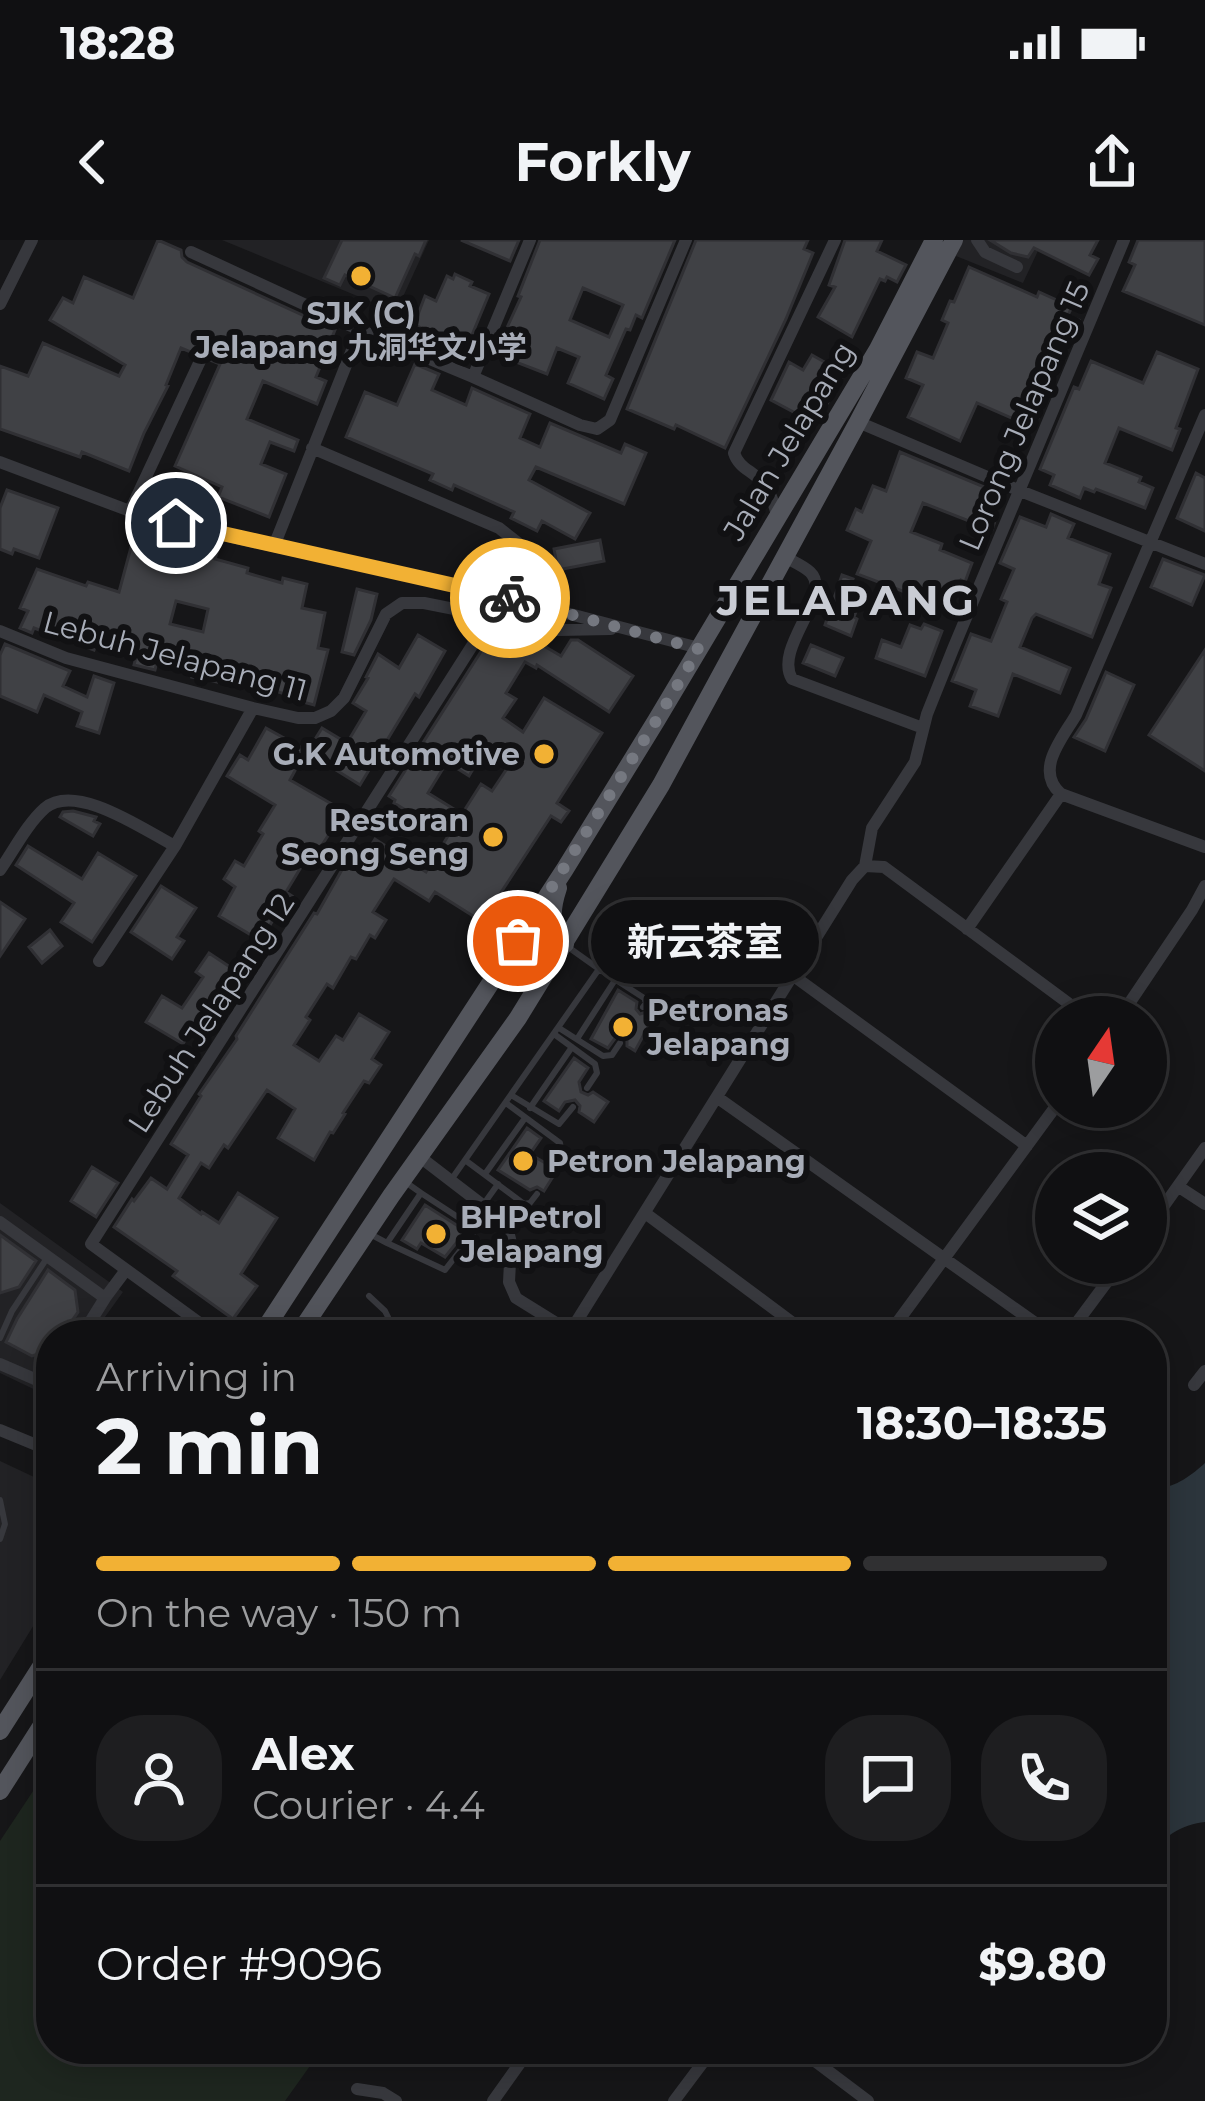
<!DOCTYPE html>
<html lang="en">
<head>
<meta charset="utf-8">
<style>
	:root { --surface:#101012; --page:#1e1e20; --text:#f1f3f6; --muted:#9c9d9f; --line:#303032; --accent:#f2b134 }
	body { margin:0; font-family:Montserrat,"Noto Sans SC",sans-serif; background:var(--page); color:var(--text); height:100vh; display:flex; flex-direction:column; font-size:45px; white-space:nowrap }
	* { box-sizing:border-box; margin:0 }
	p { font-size:39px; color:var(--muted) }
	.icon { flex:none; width:66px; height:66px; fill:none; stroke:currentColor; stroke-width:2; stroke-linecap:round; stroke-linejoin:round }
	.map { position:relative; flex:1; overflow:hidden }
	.side { position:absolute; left:36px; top:1080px; width:1131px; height:744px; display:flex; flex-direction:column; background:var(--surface); border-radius:48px; box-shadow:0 6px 30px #0003,0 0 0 3px var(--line) }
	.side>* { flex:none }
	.needle { width:78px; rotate:13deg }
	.buttons { position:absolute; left:1035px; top:756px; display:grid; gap:24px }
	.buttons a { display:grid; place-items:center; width:132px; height:132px; border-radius:50%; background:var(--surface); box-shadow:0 6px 30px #0003,0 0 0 3px var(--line); font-size:60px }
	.pin { position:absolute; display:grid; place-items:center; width:102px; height:102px; color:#fff; margin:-51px; border:6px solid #fff; border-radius:50%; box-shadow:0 3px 12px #0007 }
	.courier { position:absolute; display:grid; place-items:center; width:120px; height:120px; margin:-60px; border:9px solid #f2b134; border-radius:50%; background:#fff; color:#222; box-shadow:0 3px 15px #0007 }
	.bubble { position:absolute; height:84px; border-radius:42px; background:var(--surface); box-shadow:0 6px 30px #0003,0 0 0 3px var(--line); font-size:39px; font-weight:700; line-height:84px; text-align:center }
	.headline em { font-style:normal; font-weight:700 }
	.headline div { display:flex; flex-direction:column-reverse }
	.headline { display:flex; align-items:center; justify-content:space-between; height:204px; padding:0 60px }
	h1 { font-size:78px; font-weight:700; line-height:90px }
	.bar { display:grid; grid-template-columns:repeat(4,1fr); gap:18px 12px; align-content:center; height:144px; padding:0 60px }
	.bar i { height:15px; border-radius:9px; background:var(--line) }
	.bar .active { background:var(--accent) }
	.bar p { grid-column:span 4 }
	.line { display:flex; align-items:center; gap:30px; padding:0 60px; border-top:3px solid var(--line) }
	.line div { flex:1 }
	.round { display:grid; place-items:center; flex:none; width:126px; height:126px; border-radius:48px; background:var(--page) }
	.status { display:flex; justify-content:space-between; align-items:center; height:84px; padding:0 60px; background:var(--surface); direction:ltr }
	.status svg { height:33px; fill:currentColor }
	header { display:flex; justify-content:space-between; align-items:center; height:156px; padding:0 60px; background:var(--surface); font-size:54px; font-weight:700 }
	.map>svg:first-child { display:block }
	.built { fill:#222225 }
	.green { fill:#1e261f }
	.water { fill:#2c353c }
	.building { fill:#404145; stroke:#303034; stroke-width:3; fill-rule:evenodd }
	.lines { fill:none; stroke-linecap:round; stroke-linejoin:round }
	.lane { stroke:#37383d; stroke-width:6 }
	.street { stroke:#37383d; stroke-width:12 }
	.primary { stroke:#53555c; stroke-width:18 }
	.done { stroke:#757880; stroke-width:12; stroke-dasharray:0 21.6 }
	.route { stroke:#f2b134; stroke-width:15 }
	.poi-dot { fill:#f2b134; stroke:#111113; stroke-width:4.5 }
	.labels { text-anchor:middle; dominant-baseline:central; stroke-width:12; stroke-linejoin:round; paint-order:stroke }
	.poi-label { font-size:30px; font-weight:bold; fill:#a8adb8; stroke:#111113; text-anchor:start }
	.street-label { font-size:30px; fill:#a8adb8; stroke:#111113 }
	.district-label { font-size:42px; font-weight:bold; letter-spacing:3px; fill:#c9ccd4; stroke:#111113 }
</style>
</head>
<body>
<div class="status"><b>18:28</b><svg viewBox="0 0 49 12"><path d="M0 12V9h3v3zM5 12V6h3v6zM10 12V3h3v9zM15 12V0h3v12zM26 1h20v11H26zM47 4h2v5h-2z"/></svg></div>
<header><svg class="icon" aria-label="back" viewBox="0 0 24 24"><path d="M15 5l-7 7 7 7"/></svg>Forkly<svg class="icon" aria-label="share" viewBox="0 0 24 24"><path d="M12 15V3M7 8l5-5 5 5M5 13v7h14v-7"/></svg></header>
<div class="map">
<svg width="1205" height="1861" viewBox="0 0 1205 1861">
	<rect width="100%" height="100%" fill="#161618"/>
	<path class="built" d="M222,0H429L396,72Z
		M962,0H1043L1023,43L956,16Z
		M0,963L123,1052L92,1095H51V1152L48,1156L0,1133Z
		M0,1221L51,1245V1357L0,1440Z"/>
	<path class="green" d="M51,1524V1809H322L285,1861H0V1601Z"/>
	<path class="water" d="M1205,1223V1582C1184,1584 1158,1597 1152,1619V1247C1171,1251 1191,1236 1205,1223Z"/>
	<path class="building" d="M158,0L181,10L182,17L187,22L335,90L316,137L326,141L317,164L263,141L247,179L298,200L294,211L270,202L261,224L286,234L269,277L218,257L222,247L175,226L220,124L210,120L203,111L193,113L181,108L166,145L168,146L144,193L129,231L82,212L80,217L0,189V126L28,136L43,103L119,136L125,125L50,80L63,58L73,63L84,37L133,58Z
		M342,0H426L419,16L415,14L395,58L345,35L340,45L324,38Z
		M461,0H519L510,21Z
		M540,0H675L642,78L636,75L630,90L626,89L606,135L613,139L604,159L568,143L579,117L557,108L547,134L495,114L521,57L518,56ZM583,48L623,65L609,97L570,80Z
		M696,0H808L804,9L813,13L786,79L725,208L676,185L674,189L627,169Z
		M845,0H882L877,11L906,25L897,42L887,37L885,41L880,39L852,97L818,77L835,47L829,45Z
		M990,0H1098L1090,15L1098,19L1089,35L1034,8L1028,17L1011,13Z
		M1138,0H1205V85L1123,51L1135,25L1129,22Z
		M969,27L1037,57L1039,52L1072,67L1068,75L1079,80L1074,92L1068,89L1063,96L1046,135L1054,139L1034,188L977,163L960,201L908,177L923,145L906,138L917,112L933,118L948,83L942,80L950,61L954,62Z
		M455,34L472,42L470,46L489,54L467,107L414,85L425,56L436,61L447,36L453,39Z
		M1157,112L1198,129L1176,188L1180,189L1172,210L1119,188L1105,223L1141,237L1139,242L1153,248L1145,268L1096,249L1094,252L1084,248L1080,258L1050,245L1054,235L1040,229L1074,147L1079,149L1091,121L1143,143Z
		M812,115L844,133L816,184L771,160L789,122L803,130Z
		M415,124L439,134L432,150L466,165L472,148L530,174L520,198L540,207L550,183L621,213L625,204L646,213L624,264L536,227L529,240L590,273L575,299L542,281L537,291L511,278L514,272L454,245L452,250L430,240L433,234L346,197L365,152L397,165Z
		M900,212L994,251L985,274L996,278L992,290L923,263L911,292L942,304L940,310L972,323L965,342L961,340L950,369L857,334L871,301L847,290L856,269L862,272L873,246L886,251Z
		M1196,233L1205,238V291L1177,278Z
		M7,250L58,268L39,318L14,309L12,314L0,309V268Z
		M1051,274L1074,284L1068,298L1110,314L1099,344L1111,348L1092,397L1036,374L1032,378L1020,407L1070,428L1060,453L1013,434L998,476L970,466L976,450L952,441L971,394L991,401L1007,362L1001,359L1014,329L1000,323L1020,277L1046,287Z
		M134,296L194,309L195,304L218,310L215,319L248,328L247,333L282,343L283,338L307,344L302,368L325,373L318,408L328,410L314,465L288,458V455L257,445L219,436L217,442L192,437L194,431L157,422L155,430L134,425L136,417L95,407L94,410L34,388L32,393L20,388L28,371L20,368L37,329L86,346L88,342L119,352ZM176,361L208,369L203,392L170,384Z
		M600,300L604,321L558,330L554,309Z
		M1163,319L1205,335L1192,365L1151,347Z
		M842,335L853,339L848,352L845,351L861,358L854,377L857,379L851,396L825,385Z
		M357,349L377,354L371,380L354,415L342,412Z
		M924,384L942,391L925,436L876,418L882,400L901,407L910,385L921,389Z
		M496,388L522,393L561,416L571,400H578L633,436L609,472L537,425L536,428L525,422L506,453L516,459L503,478L523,492L544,458L602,493L557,563L569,571L561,582L551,576L498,657L503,660L495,672L489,668L481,681L435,652L429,661L394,639L373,672L386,680L375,698L370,695L356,719L351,717L333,748L327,744L306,777L310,780L294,805L319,821L336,796L343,800L359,774L389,792L372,819L381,825L369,843L364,841L343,873L345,874L333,893L330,892L314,920L278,898L295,869L267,850L228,908L224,905L209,928L201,923L179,958L201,974L202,972L219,983L238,953L277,978L241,1034L257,1046L233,1079L173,1036L177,1031L114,987L132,959L134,961L151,938L167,949L188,915L171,904L201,856L199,854L237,799L236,796L314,673L317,674L348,619L358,626L375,599L426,632L435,617L448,596L394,563L395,560L389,556ZM483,512L508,527L492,551L481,544L462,574L428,553L447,522L469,536Z
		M418,395L445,411L419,457L415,454L360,545L307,512L322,488L347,503L366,471L353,463L368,438L366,437L378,414L399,428Z
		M5,404L70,431L63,446L87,457L94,436L114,443L99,493L77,486L82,472L44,455L37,472L0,456V415Z
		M811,405L843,418L835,436L803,423Z
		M1205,410V531L1149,495Z
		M1106,432L1134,445L1105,511L1074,497L1086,479Z
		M266,488L306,510L290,540L344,571L311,622L306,619L286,652L292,656L280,675L277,673L261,701L219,676L235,647L224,639L235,621L244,626L263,594L259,591L275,565L227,536L240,515L248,520Z
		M73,571L96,577L94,581L100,584L93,596L60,577L63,572Z
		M28,606L82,639L98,613L136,636L92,702L61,682L74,663L16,625Z
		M161,646L196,668L177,697L184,701L172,719L131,692Z
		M0,662L25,679L0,716Z
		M50,690L62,706L42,723L29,707Z
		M209,713L242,735L222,769L227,772L218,784L201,773L183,804L146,782L162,756L182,768L203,737L196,732Z
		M618,750L637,762L636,769L640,774L650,771L655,774L635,811L627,806V801L622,796L616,797L608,808L591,799Z
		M574,818L588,828L579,842L581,852L588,855L593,852L608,862L594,882L579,872L580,866L575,860L565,862L559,871L544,861Z
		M527,888L541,898L530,914L547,924V932L554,935L544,951L537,947L530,950L498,930Z
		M92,927L118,943L96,977L71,961Z
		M425,965L466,991L445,1017L421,1003L417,1009L402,1000Z
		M0,995L36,1021L19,1047L0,1053Z
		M48,1030L75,1050L78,1072L62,1095H51V1110L32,1116L6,1102L17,1079Z"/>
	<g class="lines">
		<path class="lane" d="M599,729L644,758L646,763L643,767
			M559,788L603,816L612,815L620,803
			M554,794L595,824L597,833L587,848
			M577,799L615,740
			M511,855L559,884L573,867
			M506,863L560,903L562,914L553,928
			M530,868L572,807
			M465,920L524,964L530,963L537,954
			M485,934L525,878
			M451,940L599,729L568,707
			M483,965L498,944
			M370,994L387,1003L421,953L404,941
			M387,1003L445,1030L473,994V987L421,953
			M369,1056L385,1071L388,1077L379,1095
			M0,1098L12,1071L47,1018
			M0,1260L5,1284L0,1299"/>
		<path class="street" d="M977,0L985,12L1017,27
			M191,12L360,90L473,137L580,185L597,189L610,180L686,0
			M0,64L32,0
			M473,137L530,0
			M1205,175L1076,475C1062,499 1034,530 1061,554L1205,607
			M858,182L1018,250L1205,324
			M312,208L499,288L518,303L537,366
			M0,222L130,271L222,295L494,354L699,408
			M130,271L200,121
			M778,278C774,265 771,251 761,241C751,230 739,228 734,213L835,0
			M274,306L360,90
			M785,317C792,321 804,326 810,332C834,355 773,407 792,439L923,488
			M0,391L66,418L253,468L298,478H315L331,471L344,458L386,374L402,363H424L559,390L611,389
			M865,626L872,588L915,522L927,474L953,409L1124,0
			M0,630C14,610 27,584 45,568C76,542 144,590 175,606
			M967,689L1061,554
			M99,721L175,606L253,468
			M791,734L1027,906
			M1120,777L1192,670L1205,646
			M718,858L1038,1085L1060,1095L1072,1089L1121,1023
			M420,917L506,983L511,1003L509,1042L516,1058L574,1094
			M1179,947L1205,964
			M645,973L809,1095
			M0,982L105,1058L82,1095
			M1146,991L1205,908
			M105,1058L126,1030
			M570,1092L852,640L865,626L884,627L1087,777
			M216,1095L91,1004L491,376
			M888,1095L1056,866
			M0,1124L37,1140L51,1133
			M1194,1145L1205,1131
			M0,1190L51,1211
			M799,1809L868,1861
			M357,1849L383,1853L396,1861
			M493,1861L530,1809
			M674,1861L713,1809"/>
		<path class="primary" d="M558,648C551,669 549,687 565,704
			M510,721C526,707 543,696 565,704
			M261,1095L565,629L656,481L878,109L934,0
			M298,1095L391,956L518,778L661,545L858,182L954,0
			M0,1491L51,1411
			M0,1551L51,1471"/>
	</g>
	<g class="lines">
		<path class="done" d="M510,358L699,409L656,481L518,701"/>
		<path class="route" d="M176,283L510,358"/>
	</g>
	<g class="poi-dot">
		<circle cx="361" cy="36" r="12"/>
		<circle cx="544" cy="514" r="12"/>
		<circle cx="493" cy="597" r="12"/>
		<circle cx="623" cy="787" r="12"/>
		<circle cx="523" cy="921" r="12"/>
		<circle cx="436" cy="994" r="12"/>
	</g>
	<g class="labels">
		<g class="poi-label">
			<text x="361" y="73" text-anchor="middle">SJK (C)<tspan x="361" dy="34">Jelapang 九洞华文小学</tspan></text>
			<text x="520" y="514" text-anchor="end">G.K Automotive</text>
			<text x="469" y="580" text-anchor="end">Restoran<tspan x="469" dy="34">Seong Seng</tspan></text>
			<text x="647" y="770">Petronas<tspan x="647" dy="34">Jelapang</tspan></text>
			<text x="547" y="921">Petron Jelapang</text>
			<text x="460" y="977">BHPetrol<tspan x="460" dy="34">Jelapang</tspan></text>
		</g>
		<g class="street-label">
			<text transform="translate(1024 176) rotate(-67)">Lorong Jelapang 15</text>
			<text transform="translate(789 201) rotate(-59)">Jalan Jelapang</text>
			<text transform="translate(175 416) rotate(15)">Lebuh Jelapang 11</text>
			<text transform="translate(211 773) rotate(-57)">Lebuh Jelapang 12</text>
		</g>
		<g class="district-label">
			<text x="847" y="360">JELAPANG</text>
		</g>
	</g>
</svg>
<div class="buttons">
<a><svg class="needle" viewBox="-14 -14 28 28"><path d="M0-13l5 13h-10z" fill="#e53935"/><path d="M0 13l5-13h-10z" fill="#9c9d9f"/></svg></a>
<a><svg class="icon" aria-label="layers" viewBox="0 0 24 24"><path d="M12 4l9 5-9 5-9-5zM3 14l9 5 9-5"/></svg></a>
</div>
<div class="pin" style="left:518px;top:701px;background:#ea580c"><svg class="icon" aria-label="bag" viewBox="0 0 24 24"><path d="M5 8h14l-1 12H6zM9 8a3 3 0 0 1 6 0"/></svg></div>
<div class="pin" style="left:176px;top:283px;background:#1f2937"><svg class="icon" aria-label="home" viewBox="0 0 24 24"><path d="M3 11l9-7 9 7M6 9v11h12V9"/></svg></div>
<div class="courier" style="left:510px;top:358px"><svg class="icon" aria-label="bike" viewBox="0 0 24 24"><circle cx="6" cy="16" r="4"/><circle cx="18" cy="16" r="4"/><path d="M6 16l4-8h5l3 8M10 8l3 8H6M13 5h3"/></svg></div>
<div class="bubble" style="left:591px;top:660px;width:228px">新云茶室</div>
<section class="side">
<div class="headline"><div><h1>2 min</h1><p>Arriving in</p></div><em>18:30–18:35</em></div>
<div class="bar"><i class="active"></i><i class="active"></i><i class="active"></i><i></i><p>On the way · 150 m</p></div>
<div class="line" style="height:216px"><a class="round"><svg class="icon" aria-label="person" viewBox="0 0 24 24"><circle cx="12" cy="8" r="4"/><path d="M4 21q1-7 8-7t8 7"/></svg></a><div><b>Alex</b><p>Courier · 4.4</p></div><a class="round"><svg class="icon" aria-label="chat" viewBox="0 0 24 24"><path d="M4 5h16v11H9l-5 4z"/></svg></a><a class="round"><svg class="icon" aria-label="phone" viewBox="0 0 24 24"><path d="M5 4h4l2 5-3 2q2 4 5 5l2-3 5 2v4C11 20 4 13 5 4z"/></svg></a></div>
<div class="line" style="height:156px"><div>Order #9096</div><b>$9.80</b></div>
</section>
</div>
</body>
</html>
